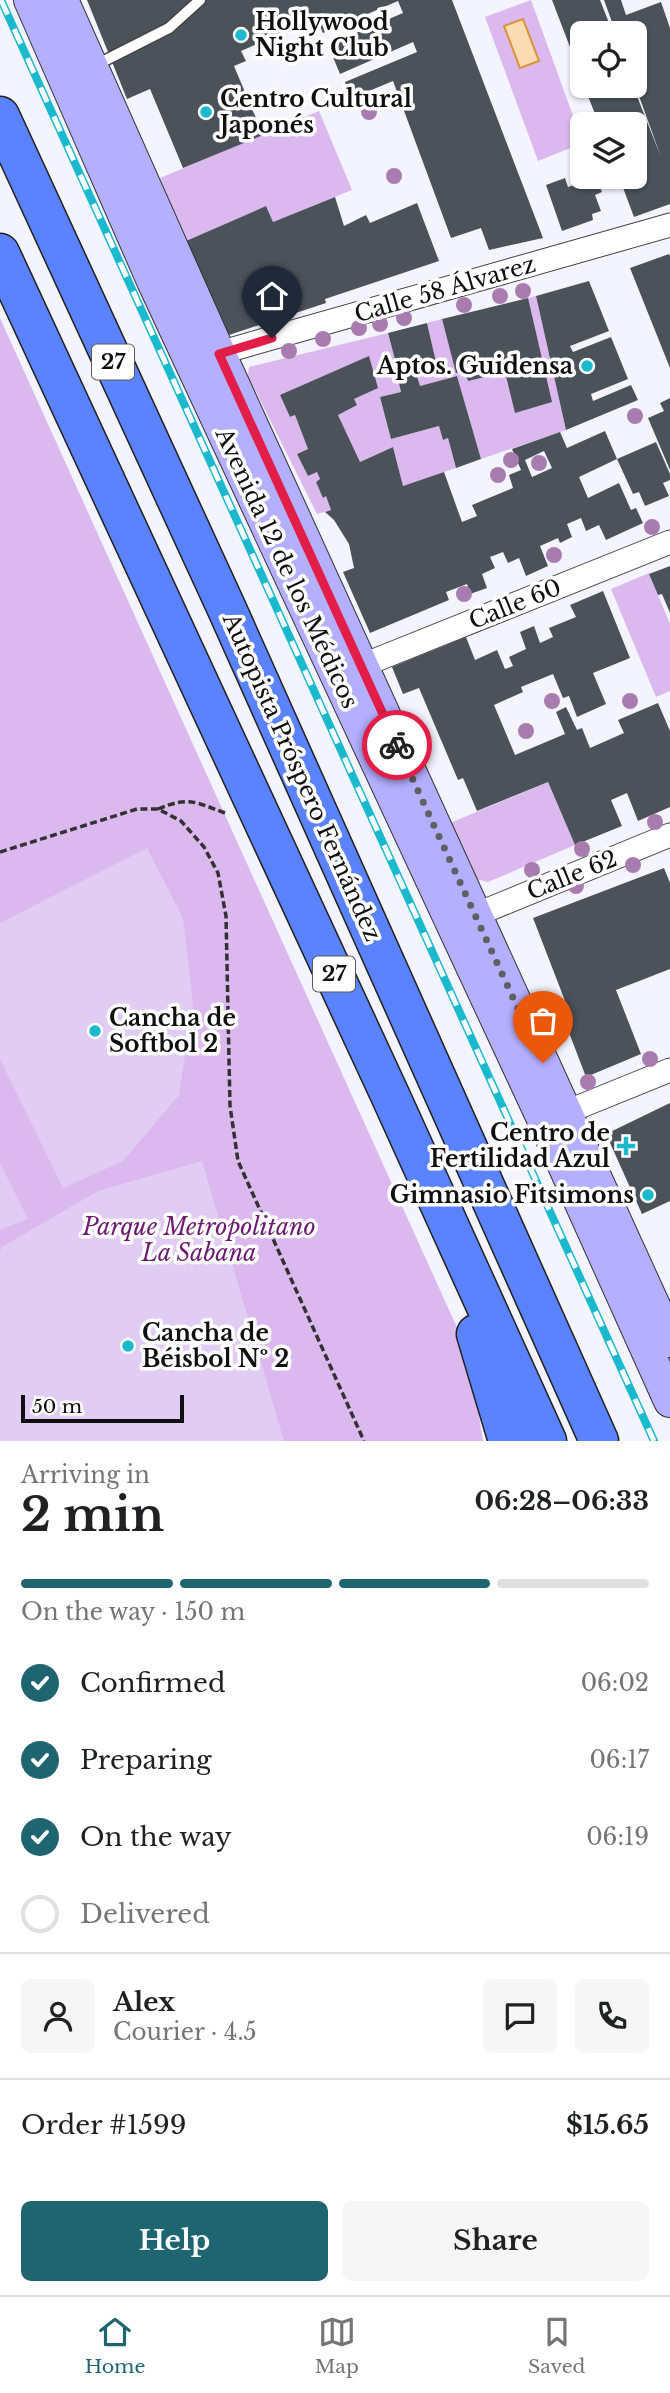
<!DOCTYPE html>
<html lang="en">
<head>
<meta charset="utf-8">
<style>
	:root { --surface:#fff; --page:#f6f6f6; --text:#202124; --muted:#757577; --line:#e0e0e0; --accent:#1e6570 }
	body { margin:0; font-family:"Libre Baskerville",serif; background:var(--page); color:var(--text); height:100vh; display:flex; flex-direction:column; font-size:26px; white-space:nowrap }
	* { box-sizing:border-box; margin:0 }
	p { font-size:23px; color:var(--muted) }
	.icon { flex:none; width:38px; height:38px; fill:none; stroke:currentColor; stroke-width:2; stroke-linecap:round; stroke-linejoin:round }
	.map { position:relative; height:1441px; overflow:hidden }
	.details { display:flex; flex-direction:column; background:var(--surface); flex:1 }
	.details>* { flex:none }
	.tools { position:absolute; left:570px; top:21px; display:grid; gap:14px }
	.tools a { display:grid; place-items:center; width:77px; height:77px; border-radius:10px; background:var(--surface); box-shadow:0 2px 5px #0004; font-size:35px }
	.scale { position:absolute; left:21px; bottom:18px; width:163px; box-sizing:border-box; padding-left:7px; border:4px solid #101010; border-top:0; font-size:19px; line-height:24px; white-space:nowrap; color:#101010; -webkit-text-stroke:5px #fff; paint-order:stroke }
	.pin { position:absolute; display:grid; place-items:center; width:60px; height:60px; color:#fff; margin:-72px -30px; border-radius:50% 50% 50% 0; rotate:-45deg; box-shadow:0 0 7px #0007 }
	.pin .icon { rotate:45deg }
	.courier { position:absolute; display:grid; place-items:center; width:70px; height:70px; margin:-35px; border:5px solid #e11d48; border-radius:50%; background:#fff; color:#222; box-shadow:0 2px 9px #0007 }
	.overview em { font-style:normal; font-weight:700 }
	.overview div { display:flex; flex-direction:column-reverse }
	.overview { display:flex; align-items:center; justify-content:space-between; height:119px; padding:0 21px }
	h1 { font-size:46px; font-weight:700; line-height:52px }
	.bar { display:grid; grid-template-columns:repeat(4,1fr); gap:10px 7px; align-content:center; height:84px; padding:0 21px }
	.bar i { height:9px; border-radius:5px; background:var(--line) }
	.bar .selected { background:var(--accent) }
	.bar p { grid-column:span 4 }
	.line { display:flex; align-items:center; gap:18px; padding:0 21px; border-top:2px solid var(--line) }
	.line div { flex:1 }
	.round { display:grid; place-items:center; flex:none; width:74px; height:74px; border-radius:10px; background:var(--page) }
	ol { padding:0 21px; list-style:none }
	li { display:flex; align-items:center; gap:21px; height:77px }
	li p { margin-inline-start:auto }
	li .icon { padding:7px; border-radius:50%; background:var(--accent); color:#fff; stroke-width:4 }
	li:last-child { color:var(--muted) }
	li i { width:38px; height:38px; border:4px solid var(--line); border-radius:50% }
	.primary-button { display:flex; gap:14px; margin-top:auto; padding:14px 21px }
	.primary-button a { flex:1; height:80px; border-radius:10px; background:var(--accent); color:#fff; font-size:28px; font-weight:700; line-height:80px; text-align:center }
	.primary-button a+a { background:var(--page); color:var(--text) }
	.tab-bar { display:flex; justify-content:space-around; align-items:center; height:98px; border-top:2px solid var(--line); background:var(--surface); font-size:19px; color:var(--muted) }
	.tab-bar a { display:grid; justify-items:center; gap:4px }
	.tab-bar .selected { color:var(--accent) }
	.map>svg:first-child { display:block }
	.green { fill:#dbb9ee }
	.pitch { fill:#e1ccf4 }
	.water { fill:#fbdbb4; stroke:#d99234; stroke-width:2 }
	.building { fill:#4c525a; fill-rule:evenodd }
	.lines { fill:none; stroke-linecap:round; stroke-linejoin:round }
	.service-casing { stroke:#434343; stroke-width:13 }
	.minor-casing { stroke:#434343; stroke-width:25 }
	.secondary-casing { stroke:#323232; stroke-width:34 }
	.trunk-casing { stroke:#212121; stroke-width:41 }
	.path { stroke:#323232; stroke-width:3.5; stroke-dasharray:7 3.5; stroke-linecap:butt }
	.service { stroke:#fff; stroke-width:10 }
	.minor { stroke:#fff; stroke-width:23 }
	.secondary { stroke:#b4afff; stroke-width:32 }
	.trunk { stroke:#5b82ff; stroke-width:38 }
	.rail-casing { stroke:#1bb9ce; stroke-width:8 }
	.rail { stroke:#fff; stroke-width:5; stroke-dasharray:16; stroke-linecap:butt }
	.tree { fill:#a97cb0 }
	.done { stroke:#606064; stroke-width:7; stroke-dasharray:0 12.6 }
	.route { stroke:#e11d48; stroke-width:9 }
	.poi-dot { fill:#1bb9ce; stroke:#fff; stroke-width:2.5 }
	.labels { text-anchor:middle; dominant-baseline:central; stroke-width:7; stroke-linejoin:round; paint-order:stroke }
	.shield { fill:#fff; stroke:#585858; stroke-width:2 }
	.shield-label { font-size:21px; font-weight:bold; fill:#101010 }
	.poi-label { font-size:23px; font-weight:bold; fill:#101010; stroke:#fff; text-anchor:start }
	.street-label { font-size:23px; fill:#101010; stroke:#fff }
	.park-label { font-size:23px; font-style:italic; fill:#6c1970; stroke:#fff }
</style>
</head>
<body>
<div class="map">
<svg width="670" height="1441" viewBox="0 0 670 1441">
	<rect width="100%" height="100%" fill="#f4f4ff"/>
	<path class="green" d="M531,0L583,143L538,161L485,17Z
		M319,111L352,190L273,222L266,206L186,241L160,178Z
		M536,296L566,430L481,459L457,376L420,386L397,375L401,392L380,397L391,439L439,426L443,440L448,438L456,468L403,486L393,447L360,462L338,415L354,399L377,388L280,395L290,417L295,415L308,449L297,454L308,476L317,472L320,479L316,482L323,497L326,496L331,510L317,514L248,376L249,367L388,333L398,371L436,362L427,323L442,319L456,372L464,370L468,381L528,298Z
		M0,318L469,1354L483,1441H0Z
		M649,573L670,624V691L656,697L611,589Z
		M548,782L575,845L488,882L475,879L450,823Z"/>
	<path class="pitch" d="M147,848L183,918L193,1003L179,1095L123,1161L63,1188L0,1059V923Z
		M202,1161L284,1441H0V1251L2,1247L98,1191Z
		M0,1163L28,1219L0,1230Z"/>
	<path class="water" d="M523,19L539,61L520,68L504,26Z"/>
	<path class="building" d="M87,0H452L543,238L489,250L481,228L451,238L393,81L352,98L345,82L417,52L413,42L340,74L328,45L403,13L398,1L323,33L316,18L241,51L246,61L234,66L263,135L183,168L150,89L127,99Z
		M552,0H600L613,33H583V81Z
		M604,0H621L626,15L661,2L670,28V204L634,217L619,177H635V124H599L584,86H633L661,157L635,85V33H616Z
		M583,170V177H596L602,192L595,195L601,211L592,214L593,220L562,231L546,185L565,178L568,187L577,184L573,173Z
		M335,197L344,226L366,215L370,223L417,203L439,261L325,299L326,303L229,335L186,241L266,206L273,222Z
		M669,254L670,256V368L630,268Z
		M589,281L609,331L570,346L573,352L611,337L628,379L591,394L593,401L631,385L638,400L566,430L536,296Z
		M528,298L552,402L515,413L505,372L468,381L464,370L456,373L442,319Z
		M427,323L436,362L398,371L388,333Z
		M369,356L378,388L354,399L357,405L338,415L360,462L393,447L403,486L444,472L462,522L477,516L472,505L513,488L509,475L521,470L512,449L560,432L567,448L605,431L617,459L579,477L588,498L619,483L631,510L636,508L643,523L606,540L599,525L586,531L581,518L567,524L572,537L560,543L558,538L540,546L548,566L526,576L519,558L508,563L503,552L490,557L495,568L482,574L487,588L470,594L467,584L446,592L449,600L370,633L343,572L354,568L349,544L334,520L325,512L331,510L326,496L323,498L316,482L320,479L317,472L308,476L297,454L308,449L295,415L290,417L280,395ZM544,451L552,468L532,477L525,460Z
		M415,370L420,386L457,376L481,459L456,468L448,438L443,440L439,426L391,439L380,397L401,392L397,375Z
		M670,398V470L648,418L664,411L660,403Z
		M656,442L670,474V480L663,483L669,496L645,506L639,492L633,494L617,459Z
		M670,566V613L662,594L658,595L649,574Z
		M603,591L630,658L593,673L606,704L577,717L569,696L563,698L553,674L521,687L523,692L494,705L515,755L565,734L556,712L566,707L577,730L582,728L590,748L624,733L618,720L658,703L670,731V807L638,821L627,793L611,800L622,826L575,845L548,782L477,811L463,778L458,780L419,688L403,694L392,667L466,637L475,660L497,650L505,669L513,666L509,657L526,649L520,632L534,626L540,643L553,637L549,628L576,617L570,605Z
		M664,868L670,883V969L616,990L641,1054L586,1077L560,1009L567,1006L533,918Z
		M670,1103V1201L642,1214L606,1134Z"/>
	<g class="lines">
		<defs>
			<path id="service" d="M94,66L169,28L200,0"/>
			<path id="minor" d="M219,353L670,225
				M361,666L670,542
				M475,915L670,835
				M554,1117L670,1070"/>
			<path id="secondary" d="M30,0L153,281L544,1121L670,1401
				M62,0L219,353L670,1341"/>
			<path id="trunk" d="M0,116L226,607L599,1441
				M0,253L390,1095L547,1441
				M476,1334L508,1441"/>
		</defs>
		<use href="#service" class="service-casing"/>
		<use href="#minor" class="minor-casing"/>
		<use href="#secondary" class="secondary-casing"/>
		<use href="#trunk" class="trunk-casing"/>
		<path class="path" d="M158,809C189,796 195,802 225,813
			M0,852L137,809H158L181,821L204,847L218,873L226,916L230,1106L238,1161L364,1441"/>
		<use href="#service" class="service"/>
		<use href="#minor" class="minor"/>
		<use href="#secondary" class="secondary"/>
		<use href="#trunk" class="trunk"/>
		<defs>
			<path id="rail" d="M1,0L654,1441"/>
		</defs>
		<use href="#rail" class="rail-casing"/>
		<use href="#rail" class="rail"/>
	</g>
	<g class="tree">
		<circle cx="369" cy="112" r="8"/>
		<circle cx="394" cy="176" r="8"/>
		<circle cx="523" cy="291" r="8"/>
		<circle cx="500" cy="296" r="8"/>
		<circle cx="464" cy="305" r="8"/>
		<circle cx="404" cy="318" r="8"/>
		<circle cx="380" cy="324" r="8"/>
		<circle cx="359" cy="328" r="8"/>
		<circle cx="323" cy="339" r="8"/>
		<circle cx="289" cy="351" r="8"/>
		<circle cx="635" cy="416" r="8"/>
		<circle cx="511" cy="460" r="8"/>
		<circle cx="539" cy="463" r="8"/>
		<circle cx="498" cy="475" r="8"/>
		<circle cx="652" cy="527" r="8"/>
		<circle cx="554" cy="555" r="8"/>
		<circle cx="464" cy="594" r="8"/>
		<circle cx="552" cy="701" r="8"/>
		<circle cx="630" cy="701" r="8"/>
		<circle cx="526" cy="731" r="8"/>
		<circle cx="655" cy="822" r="8"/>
		<circle cx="582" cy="849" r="8"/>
		<circle cx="633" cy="865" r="8"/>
		<circle cx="532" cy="870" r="8"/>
		<circle cx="576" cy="886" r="8"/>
		<circle cx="650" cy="1059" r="8"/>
		<circle cx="588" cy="1082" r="8"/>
	</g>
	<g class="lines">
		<path class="done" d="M397,745L543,1063"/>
		<path class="route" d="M272,338L219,354L397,745"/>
	</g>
	<g class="poi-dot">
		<circle cx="241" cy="35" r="7"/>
		<circle cx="206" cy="112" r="7"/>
		<circle cx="587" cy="366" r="7"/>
		<circle cx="95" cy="1031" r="7"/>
		<path d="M622.5 1135.5h7v7h7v7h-7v7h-7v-7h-7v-7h7z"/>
		<circle cx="648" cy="1195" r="7"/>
		<circle cx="128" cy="1346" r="7"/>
	</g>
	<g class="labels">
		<g class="shield">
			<rect x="92" y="344.5" width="42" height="35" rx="5"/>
			<rect x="313" y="956.5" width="42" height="35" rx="5"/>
		</g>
		<g class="shield-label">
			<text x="113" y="362">27</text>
			<text x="334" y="974">27</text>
		</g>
		<g class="poi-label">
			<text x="255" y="22">Hollywood<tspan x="255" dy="26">Night Club</tspan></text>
			<text x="220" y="99">Centro Cultural<tspan x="220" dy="26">Japonés</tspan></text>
			<text x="573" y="366" text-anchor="end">Aptos. Guidensa</text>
			<text x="109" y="1018">Cancha de<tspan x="109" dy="26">Softbol 2</tspan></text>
			<text x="610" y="1133" text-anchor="end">Centro de<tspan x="610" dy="26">Fertilidad Azul</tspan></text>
			<text x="634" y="1195" text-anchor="end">Gimnasio Fitsimons</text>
			<text x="142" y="1333">Cancha de<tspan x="142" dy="26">Béisbol Nº 2</tspan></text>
		</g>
		<g class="street-label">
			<text transform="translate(445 289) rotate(-16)">Calle 58 Álvarez</text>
			<text transform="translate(287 568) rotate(65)">Avenida 12 de los Médicos</text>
			<text transform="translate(515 604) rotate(-22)">Calle 60</text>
			<text transform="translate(302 777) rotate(66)">Autopista Próspero Fernández</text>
			<text transform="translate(572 875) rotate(-22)">Calle 62</text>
		</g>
		<g class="park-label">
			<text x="199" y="1227">Parque Metropolitano<tspan x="199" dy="26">La Sabana</tspan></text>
		</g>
	</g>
</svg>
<div class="tools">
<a><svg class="icon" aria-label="locate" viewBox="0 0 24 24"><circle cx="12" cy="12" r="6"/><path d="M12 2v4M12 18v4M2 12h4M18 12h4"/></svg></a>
<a><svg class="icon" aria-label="layers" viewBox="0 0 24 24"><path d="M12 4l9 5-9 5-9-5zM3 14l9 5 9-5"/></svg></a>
</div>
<div class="scale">50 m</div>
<div class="pin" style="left:543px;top:1063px;background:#ea580c"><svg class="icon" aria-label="bag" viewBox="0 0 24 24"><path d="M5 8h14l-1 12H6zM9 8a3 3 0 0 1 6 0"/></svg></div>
<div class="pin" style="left:272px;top:338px;background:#1f2937"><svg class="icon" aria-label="home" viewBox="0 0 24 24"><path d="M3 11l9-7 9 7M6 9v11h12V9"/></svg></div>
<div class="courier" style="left:397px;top:745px"><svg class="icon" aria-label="bike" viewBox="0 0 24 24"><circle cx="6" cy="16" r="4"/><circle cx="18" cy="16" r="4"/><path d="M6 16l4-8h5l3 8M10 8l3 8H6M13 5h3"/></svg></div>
</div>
<section class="details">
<div class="overview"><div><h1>2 min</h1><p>Arriving in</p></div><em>06:28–06:33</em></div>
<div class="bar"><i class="selected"></i><i class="selected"></i><i class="selected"></i><i></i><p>On the way · 150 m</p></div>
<ol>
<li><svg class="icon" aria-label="check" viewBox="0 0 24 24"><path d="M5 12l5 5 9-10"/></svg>Confirmed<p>06:02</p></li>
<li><svg class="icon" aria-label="check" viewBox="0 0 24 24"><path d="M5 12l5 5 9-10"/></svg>Preparing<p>06:17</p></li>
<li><svg class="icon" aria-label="check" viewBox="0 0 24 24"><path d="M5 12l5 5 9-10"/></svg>On the way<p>06:19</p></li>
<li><i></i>Delivered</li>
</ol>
<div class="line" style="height:126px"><a class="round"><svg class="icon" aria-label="person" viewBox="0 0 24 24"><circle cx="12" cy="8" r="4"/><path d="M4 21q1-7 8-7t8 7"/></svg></a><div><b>Alex</b><p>Courier · 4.5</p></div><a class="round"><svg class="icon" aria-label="chat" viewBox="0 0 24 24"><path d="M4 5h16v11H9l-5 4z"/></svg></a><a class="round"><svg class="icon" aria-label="phone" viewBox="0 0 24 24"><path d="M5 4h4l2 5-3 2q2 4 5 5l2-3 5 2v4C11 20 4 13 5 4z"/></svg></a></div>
<div class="line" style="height:91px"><div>Order #1599</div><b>$15.65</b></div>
<div class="primary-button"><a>Help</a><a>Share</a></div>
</section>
<nav class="tab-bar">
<a class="selected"><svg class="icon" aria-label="home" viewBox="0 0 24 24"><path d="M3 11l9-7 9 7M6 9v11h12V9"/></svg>Home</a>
<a><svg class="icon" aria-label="map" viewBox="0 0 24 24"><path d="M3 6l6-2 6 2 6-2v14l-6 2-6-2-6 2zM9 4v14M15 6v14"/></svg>Map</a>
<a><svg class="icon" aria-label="saved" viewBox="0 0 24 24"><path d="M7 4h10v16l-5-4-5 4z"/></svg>Saved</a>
</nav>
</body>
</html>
